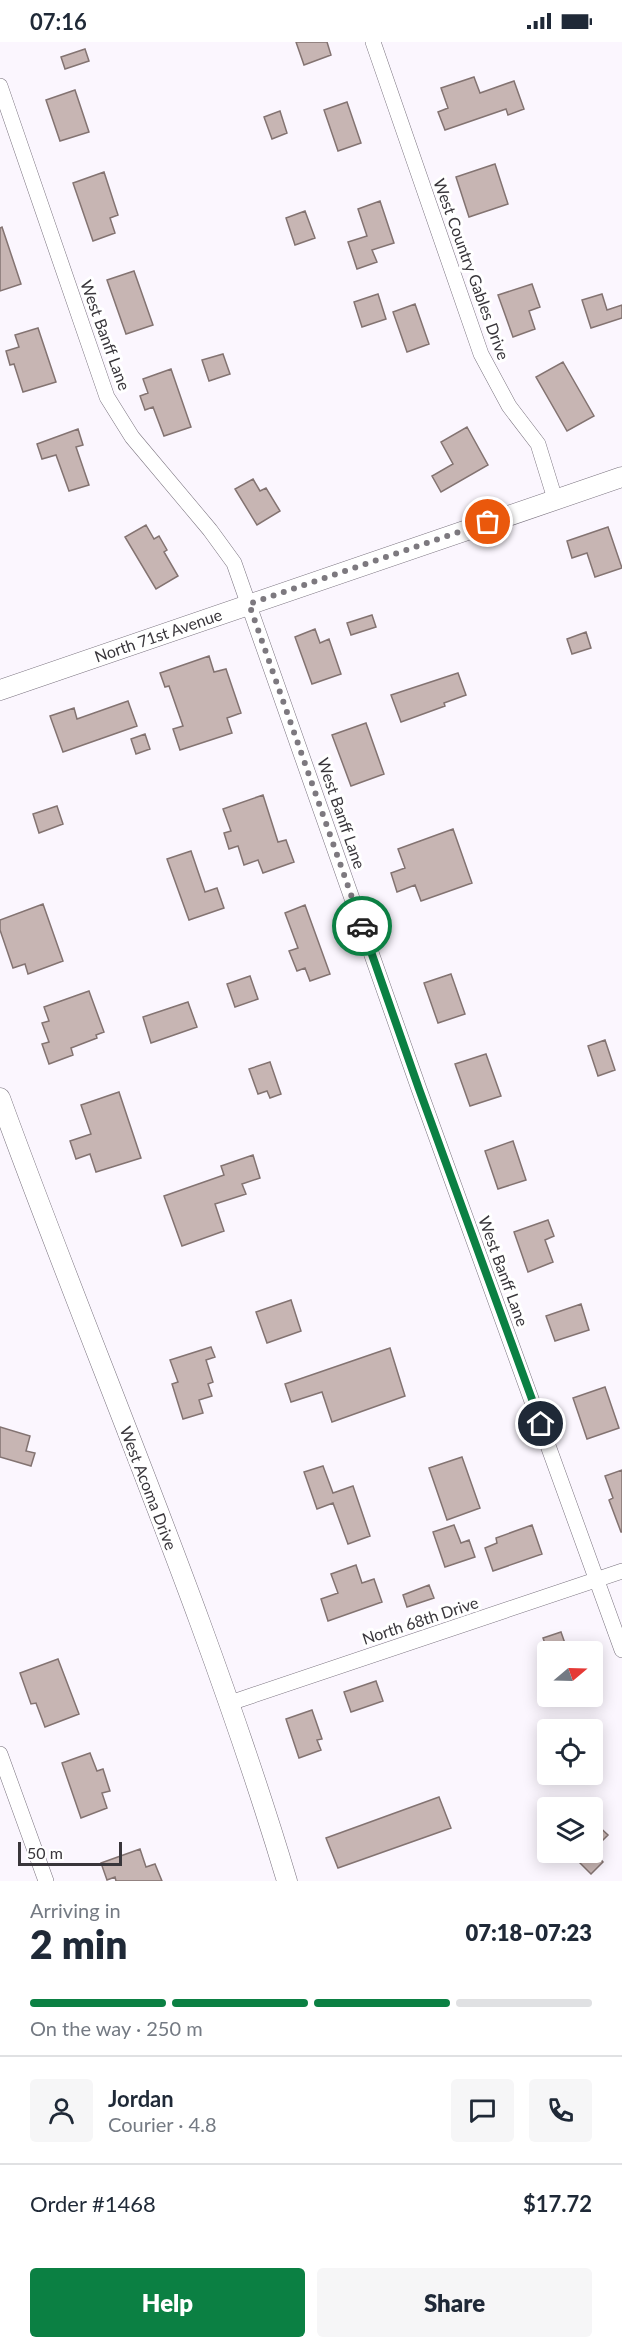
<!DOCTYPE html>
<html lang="en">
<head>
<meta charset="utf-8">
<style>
	:root { --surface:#fff; --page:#f6f6f7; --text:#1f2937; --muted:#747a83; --line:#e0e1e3; --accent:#0b8043 }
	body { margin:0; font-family:Lato,sans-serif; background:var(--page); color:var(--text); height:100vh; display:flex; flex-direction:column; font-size:22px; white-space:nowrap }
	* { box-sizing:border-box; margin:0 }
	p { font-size:20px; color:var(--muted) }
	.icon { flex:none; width:33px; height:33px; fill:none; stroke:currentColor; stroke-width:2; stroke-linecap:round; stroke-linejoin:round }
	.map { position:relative; height:1839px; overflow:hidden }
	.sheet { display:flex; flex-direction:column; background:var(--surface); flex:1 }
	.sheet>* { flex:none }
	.needle { width:39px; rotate:71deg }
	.fabs { position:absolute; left:537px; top:1599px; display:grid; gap:12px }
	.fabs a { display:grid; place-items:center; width:66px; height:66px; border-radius:6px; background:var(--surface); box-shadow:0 3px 15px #0003; font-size:30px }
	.scale { position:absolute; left:18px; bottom:15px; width:104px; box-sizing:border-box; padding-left:6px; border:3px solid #39363b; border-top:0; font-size:16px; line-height:21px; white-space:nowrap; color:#39363b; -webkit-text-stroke:4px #fff; paint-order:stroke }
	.pin { position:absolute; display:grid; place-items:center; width:51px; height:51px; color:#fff; margin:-26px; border:3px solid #fff; border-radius:50%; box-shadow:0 2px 6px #0007 }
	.courier { position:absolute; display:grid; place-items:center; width:60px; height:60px; margin:-30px; border:4px solid #0b8043; border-radius:50%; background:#fff; color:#222; box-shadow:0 2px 8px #0007 }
	.head em { font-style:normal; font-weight:800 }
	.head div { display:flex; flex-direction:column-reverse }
	.head { display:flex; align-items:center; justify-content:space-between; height:102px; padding:0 30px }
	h1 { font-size:39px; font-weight:800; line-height:45px }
	.bar { display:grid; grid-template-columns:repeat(4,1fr); gap:9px 6px; align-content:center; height:72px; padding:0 30px }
	.bar i { height:8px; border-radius:4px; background:var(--line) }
	.bar .selected { background:var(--accent) }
	.bar p { grid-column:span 4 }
	.line { display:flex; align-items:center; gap:15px; padding:0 30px; border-top:2px solid var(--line) }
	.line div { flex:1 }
	.round { display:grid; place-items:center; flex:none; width:63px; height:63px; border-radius:6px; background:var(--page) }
	.button { display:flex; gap:12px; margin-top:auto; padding:12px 30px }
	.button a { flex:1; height:69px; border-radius:6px; background:var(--accent); color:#fff; font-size:24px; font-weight:800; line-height:69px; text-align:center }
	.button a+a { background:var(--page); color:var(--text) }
	.status { display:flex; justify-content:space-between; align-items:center; height:42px; padding:0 30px; background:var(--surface); direction:ltr }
	.status svg { height:16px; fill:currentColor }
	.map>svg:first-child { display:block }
	.building { fill:#c7b5b3; stroke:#837371; stroke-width:1.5 }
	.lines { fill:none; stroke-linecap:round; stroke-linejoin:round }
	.minor-casing { stroke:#79727e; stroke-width:16 }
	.tertiary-casing { stroke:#79727e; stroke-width:21 }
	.minor { stroke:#fff; stroke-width:15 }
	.tertiary { stroke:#fff; stroke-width:20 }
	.done { stroke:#7d797f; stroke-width:6; stroke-dasharray:0 10.8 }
	.route { stroke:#0b8043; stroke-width:8 }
	.labels { text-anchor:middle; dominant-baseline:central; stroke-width:6; stroke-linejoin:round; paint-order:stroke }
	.street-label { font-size:16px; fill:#39363b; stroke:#fff }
</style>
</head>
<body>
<div class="status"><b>07:16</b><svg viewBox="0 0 49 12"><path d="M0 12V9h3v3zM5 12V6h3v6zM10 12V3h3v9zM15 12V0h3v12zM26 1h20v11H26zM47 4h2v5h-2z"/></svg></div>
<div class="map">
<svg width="622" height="1839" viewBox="0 0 622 1839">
	<rect width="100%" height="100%" fill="#fbf6fe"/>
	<path class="building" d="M296,0H327L331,13L304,23Z
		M85,7L89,19L65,27L61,15Z
		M474,35L480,51L514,39L524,67L508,73L506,67L445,88L438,70L448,66L441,46Z
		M75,48L89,90L60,99L46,58Z
		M347,60L361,101L338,109L324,68Z
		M280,69L287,91L272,97L264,75Z
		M495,122L508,162L469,175L456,135Z
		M104,130L118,173L110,176L115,191L93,199L73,141Z
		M380,159L394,201L372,208L377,220L357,227L348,200L367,194L358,167Z
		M305,169L315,196L295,203L286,176Z
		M2,185L21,242L0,249V186Z
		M134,229L153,283L126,292L107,238Z
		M532,242L540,265L529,269L535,287L513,295L498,253Z
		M378,252L386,277L362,285L354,260Z
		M602,252L607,268L622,263V276L591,286L582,258Z
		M415,262L429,302L407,310L393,270Z
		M38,286L56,340L23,350L14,322L10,323L6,309L19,305L15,293Z
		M223,312L230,332L209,339L202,318Z
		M563,320L594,374L567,389L536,335Z
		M171,327L191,385L164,394L153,365L145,368L140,354L148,351L143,337Z
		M467,385L488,423L441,450L432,434L453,422L441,400Z
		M78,387L83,403L76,405L89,443L69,449L56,413L42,417L37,402Z
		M253,437L260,449L266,446L280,469L257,483L235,447Z
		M146,483L154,497L159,494L167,508L164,510L178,534L156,547L125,495Z
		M608,485L622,526L595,535L587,511L572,516L567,499Z
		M372,573L376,585L351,593L347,581Z
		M315,587L320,601L329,597L341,632L312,642L295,595Z
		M586,590L591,606L572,612L567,597Z
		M209,614L214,630L226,627L241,671L227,676L232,691L180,708L173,687L183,684L169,644L165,645L160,631Z
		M458,631L466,653L444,661L445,664L401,680L391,653Z
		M128,659L137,684L63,710L50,674L74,666L77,677Z
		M366,681L384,732L351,744L332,693Z
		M145,692L150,707L136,712L131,697Z
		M263,753L278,800L286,798L294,820L263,831L258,818L244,823L238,804L229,807L224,791L231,789L223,767Z
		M57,764L63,782L39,791L33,772Z
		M453,787L472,841L421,859L415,843L397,850L391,831L405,826L398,807Z
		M191,809L205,850L217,846L224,866L189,878L167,817Z
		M43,862L63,919L28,932L25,922L13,926L0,888V878Z
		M305,863L330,932L310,939L305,926L297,929L289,909L298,906L285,871Z
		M451,932L465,972L438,981L424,941Z
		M250,934L258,957L235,965L227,942Z
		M89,949L104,990L96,993L97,996L71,1006L73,1013L49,1022L42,1002L49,1000L42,981L49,979L44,965Z
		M188,960L197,985L151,1001L143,975Z
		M605,998L615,1028L598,1034L588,1004Z
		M486,1012L501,1054L470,1064L455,1022Z
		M270,1020L281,1052L270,1056L267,1049L258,1052L249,1027Z
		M119,1050L141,1116L96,1130L90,1112L76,1117L70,1099L91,1092L81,1063Z
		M513,1099L526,1138L498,1147L485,1109Z
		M253,1113L260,1136L242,1142L246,1152L215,1162L224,1189L182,1204L164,1154L224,1133L221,1124Z
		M548,1178L554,1194L545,1198L553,1220L528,1230L514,1190Z
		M291,1258L301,1289L267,1301L256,1270Z
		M581,1262L589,1288L555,1299L546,1274Z
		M211,1305L215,1315L206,1318L213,1340L208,1342L212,1354L199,1358L203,1371L183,1377L172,1342L178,1340L170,1318Z
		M390,1306L405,1354L332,1380L322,1350L291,1360L285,1342Z
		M605,1345L619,1386L587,1397L573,1356Z
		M0,1385L30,1394L26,1409L35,1411L31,1424L0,1415Z
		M462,1415L480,1466L447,1478L429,1426Z
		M323,1424L333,1451L353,1444L370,1494L348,1502L333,1461L317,1467L304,1430Z
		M622,1428V1490H621L609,1458L613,1456L605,1434Z
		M454,1483L461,1501L469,1498L475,1515L445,1525L433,1490Z
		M532,1483L542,1512L493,1529L485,1506L497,1501L496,1496Z
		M356,1523L362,1541L374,1537L382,1560L328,1579L321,1557L338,1551L331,1532Z
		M429,1543L434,1556L407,1565L403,1553Z
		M561,1590L568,1610H548L543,1596Z
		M58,1617L79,1672L45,1685L36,1661L31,1662L20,1631Z
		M376,1639L383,1659L351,1670L344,1650Z
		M312,1668L322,1697L317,1698L321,1708L299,1716L286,1677Z
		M90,1711L97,1729L103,1727L110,1749L102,1751L107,1766L81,1776L62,1721Z
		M439,1755L451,1786L338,1826L326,1796Z
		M592,1778L608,1793L592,1809Z
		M140,1807L146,1825L155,1822L162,1839H116L115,1835L107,1838L101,1821Z
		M569,1810H594L603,1820L591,1832Z"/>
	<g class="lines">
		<defs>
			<path id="minor" d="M373,0L481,312L509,364L538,402L555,457
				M0,44L107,355L132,395L210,488L234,521L419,1047L622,1608
				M230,1661L622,1529
				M0,1712L46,1839"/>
			<path id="tertiary" d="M0,648L622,435
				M0,1056C95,1317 207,1572 287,1839"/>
		</defs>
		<use href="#minor" class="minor-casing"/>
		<use href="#tertiary" class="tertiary-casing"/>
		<use href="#minor" class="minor"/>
		<use href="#tertiary" class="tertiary"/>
	</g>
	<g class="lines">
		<path class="done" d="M362,884L249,562L488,480"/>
		<path class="route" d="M362,884L419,1047L541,1382"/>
	</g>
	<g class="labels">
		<g class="street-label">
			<text transform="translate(472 227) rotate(70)">West Country Gables Drive</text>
			<text transform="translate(106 293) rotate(70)">West Banff Lane</text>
			<text transform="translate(158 593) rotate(-19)">North 71st Avenue</text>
			<text transform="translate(342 771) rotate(71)">West Banff Lane</text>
			<text transform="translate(504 1229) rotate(70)">West Banff Lane</text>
			<text transform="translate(149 1446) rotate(69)">West Acoma Drive</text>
			<text transform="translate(420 1578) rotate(-18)">North 68th Drive</text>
		</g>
	</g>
</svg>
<div class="fabs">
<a><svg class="needle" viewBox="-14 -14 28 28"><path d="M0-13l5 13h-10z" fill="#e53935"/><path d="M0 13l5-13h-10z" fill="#747a83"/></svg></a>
<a><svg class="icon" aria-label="locate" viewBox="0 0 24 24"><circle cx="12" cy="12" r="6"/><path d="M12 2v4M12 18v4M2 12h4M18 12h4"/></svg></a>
<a><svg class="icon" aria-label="layers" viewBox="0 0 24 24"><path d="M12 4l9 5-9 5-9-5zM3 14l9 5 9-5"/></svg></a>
</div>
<div class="scale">50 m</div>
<div class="pin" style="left:488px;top:480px;background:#ea580c"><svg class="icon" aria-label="bag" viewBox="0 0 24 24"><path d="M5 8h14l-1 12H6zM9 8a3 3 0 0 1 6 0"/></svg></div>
<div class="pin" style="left:541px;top:1382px;background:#1f2937"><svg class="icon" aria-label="home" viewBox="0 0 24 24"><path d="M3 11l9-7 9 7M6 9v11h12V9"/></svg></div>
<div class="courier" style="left:362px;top:884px"><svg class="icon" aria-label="car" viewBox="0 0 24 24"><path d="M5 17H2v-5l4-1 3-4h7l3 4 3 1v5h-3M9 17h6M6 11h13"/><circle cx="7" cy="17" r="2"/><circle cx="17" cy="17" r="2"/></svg></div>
</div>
<section class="sheet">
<div class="head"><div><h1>2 min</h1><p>Arriving in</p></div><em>07:18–07:23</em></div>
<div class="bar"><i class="selected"></i><i class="selected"></i><i class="selected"></i><i></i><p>On the way · 250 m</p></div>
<div class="line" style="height:108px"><a class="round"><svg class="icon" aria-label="person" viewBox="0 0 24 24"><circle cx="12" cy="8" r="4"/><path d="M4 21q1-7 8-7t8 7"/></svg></a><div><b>Jordan</b><p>Courier · 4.8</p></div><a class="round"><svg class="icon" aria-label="chat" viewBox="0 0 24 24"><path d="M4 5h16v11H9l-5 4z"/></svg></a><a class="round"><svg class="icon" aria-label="phone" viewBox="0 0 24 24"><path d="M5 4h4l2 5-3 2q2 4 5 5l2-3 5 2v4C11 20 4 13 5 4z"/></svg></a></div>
<div class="line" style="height:78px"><div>Order #1468</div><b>$17.72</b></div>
<div class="button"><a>Help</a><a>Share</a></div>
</section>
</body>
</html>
